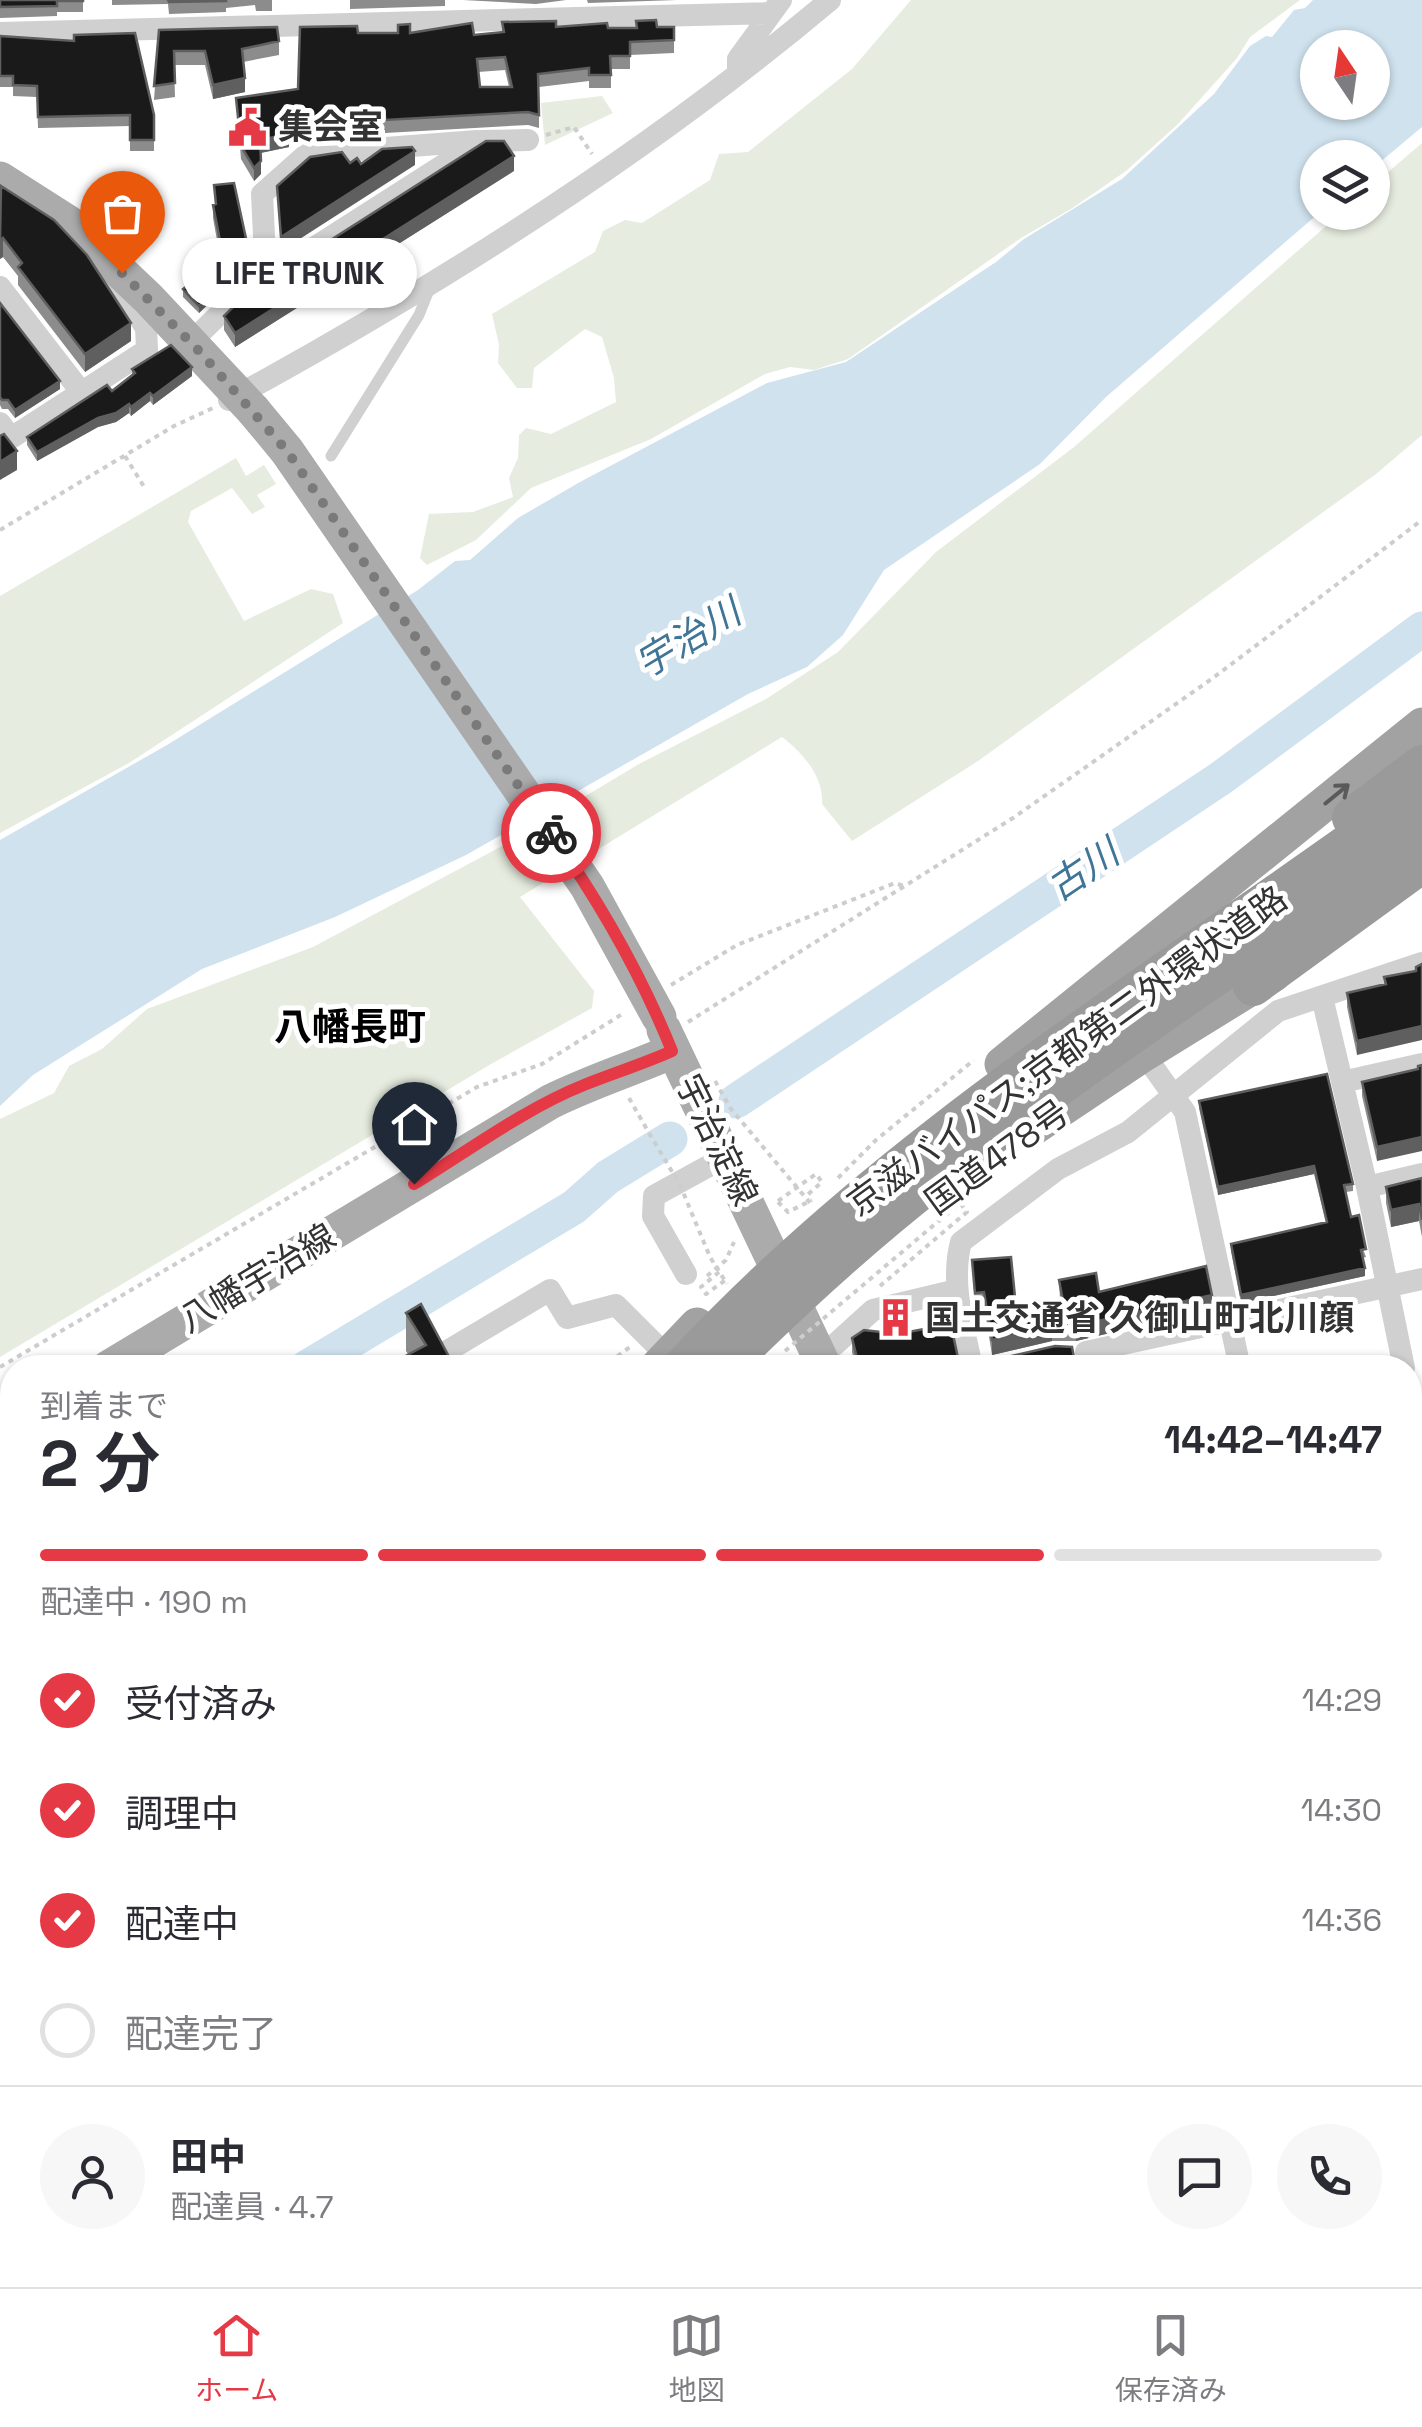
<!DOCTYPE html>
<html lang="ja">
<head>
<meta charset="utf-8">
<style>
	:root { --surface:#fff; --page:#f7f7f7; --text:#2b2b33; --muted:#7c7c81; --line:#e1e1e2; --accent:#e63946 }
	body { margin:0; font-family:"Space Grotesk","Noto Sans JP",sans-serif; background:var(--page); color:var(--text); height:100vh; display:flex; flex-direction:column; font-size:38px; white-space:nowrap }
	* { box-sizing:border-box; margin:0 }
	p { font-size:32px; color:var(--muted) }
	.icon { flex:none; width:55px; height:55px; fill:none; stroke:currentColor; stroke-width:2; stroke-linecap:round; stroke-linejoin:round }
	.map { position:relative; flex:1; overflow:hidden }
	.drawer { position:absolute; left:0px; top:1355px; width:1422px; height:932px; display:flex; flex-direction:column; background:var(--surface); border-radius:40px 40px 0 0; box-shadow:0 2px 8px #0004 }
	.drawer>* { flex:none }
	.needle { width:65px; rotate:347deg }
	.controls { position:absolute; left:1300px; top:30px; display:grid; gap:20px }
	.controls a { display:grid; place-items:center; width:90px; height:90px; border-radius:50%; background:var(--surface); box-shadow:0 2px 8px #0004; font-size:50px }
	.pin { position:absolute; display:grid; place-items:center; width:85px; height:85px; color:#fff; margin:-102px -42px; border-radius:50% 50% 50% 0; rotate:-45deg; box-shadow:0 0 10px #0007 }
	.pin .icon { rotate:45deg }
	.courier { position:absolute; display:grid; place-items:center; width:100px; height:100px; margin:-50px; border:8px solid #e63946; border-radius:50%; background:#fff; color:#222; box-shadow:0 2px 12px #0007 }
	.bubble { position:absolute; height:70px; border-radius:35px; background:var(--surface); box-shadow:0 2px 8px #0004; font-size:32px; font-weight:700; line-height:70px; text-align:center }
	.overview em { font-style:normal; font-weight:700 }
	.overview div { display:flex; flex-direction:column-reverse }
	.overview { display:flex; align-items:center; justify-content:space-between; height:170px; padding:0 40px }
	h1 { font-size:65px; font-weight:700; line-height:75px }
	.bar { display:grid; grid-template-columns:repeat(4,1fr); gap:15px 10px; align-content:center; height:120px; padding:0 40px }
	.bar i { height:12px; border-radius:8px; background:var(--line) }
	.bar .selected { background:var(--accent) }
	.bar p { grid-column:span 4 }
	.line { display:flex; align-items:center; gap:25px; padding:0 40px; border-top:2px solid var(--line) }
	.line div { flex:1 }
	.round { display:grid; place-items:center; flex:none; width:105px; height:105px; border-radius:52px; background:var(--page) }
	ol { padding:0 40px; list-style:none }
	li { display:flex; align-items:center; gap:30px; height:110px }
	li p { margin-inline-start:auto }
	li .icon { padding:10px; border-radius:50%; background:var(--accent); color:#fff; stroke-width:4 }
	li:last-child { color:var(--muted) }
	li i { width:55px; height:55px; border:5px solid var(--line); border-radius:50% }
	.dock { display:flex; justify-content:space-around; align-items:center; height:140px; border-top:2px solid var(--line); background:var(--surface); font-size:28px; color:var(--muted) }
	.dock a { display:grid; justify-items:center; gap:5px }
	.dock .selected { color:var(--accent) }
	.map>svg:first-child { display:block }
	.green { fill:#e6ecdf }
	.water { fill:#cfe2ee; fill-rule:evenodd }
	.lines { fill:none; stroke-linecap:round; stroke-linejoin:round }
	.river { stroke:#cfe2ee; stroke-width:35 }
	.path { stroke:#cdcdcd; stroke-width:4; stroke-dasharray:5 5; stroke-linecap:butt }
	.service { stroke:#d0d0d0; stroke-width:11 }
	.minor { stroke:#d0d0d0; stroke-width:22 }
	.tertiary { stroke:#d0d0d0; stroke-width:28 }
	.primary { stroke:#ababab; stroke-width:35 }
	.trunk { stroke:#a2a2a2; stroke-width:35 }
	.motorway { stroke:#9a9a9a; stroke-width:40 }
	.path-bridge { stroke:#cdcdcd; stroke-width:4; stroke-dasharray:5 5; stroke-linecap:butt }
	.primary-bridge { stroke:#ababab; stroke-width:35 }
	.motorway-bridge { stroke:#9a9a9a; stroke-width:40 }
	.wall { fill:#8c8c8c; fill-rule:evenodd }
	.shaded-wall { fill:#5f5f5f }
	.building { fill:#1a1a1a; stroke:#5f5f5f; stroke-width:2.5; fill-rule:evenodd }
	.oneway { stroke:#5a5a5a }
	.done { stroke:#7a7a7a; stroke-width:10; stroke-dasharray:0 18 }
	.route { stroke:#e63946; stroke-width:12 }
	.labels { text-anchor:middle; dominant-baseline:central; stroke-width:10; stroke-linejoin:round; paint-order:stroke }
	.poi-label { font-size:35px; font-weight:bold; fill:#333; stroke:#fff; text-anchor:start }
	.street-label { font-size:35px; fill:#333; stroke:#fff }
	.water-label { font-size:38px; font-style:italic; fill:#3f7597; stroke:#fff }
	.neighbourhood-label { font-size:38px; font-weight:bold; fill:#000; stroke:#fff }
</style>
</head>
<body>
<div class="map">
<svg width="1422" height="2287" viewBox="0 0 1422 2287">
	<rect width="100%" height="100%" fill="#fff"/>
	<path class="green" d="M911,0H1300L1250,37L1237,58L1178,124L1126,171L1071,209L1021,238L848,359L814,370L790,367L765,374L651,439L531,488L476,540L427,565L420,558L429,514L473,512L513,497L509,478L518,458L519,435L526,428L551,434L616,402L614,378L602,337L585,329L534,368L532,388H517L498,363L499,345L492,314L595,252L603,231L625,220L642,223L710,180L719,154L748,152L852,69Z
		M602,96L613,113L545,145L541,103Z
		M1422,143V435L1376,474L978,761L852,841L822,804C824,777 803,753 782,737L520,897L594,991L592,1008L491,1064L0,1357V1119L54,1093L69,1066L102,1049L147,1009L313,947L504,845L639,764L766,699L838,652L936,552L1074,447L1341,213L1372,212L1373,185Z
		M236,458L246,476L264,465L276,484L257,495L265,507L252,514L232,488L191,511L188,522L244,621L311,589L333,594L343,623L129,763L0,833V596Z"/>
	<path class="water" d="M1313,0H1422V127L1373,168L1372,158H1318L1319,213L1106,397L1040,464L884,570L843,635L807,667L748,694L466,855L335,917L202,969L33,1075L0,1106V840L167,745L418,590L455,561L470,560L518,518L580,482L767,383L846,362L996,262L1024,239L1122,179L1214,94L1250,46L1266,36L1272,37L1294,10L1305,8ZM1318,48H1372V102H1318Z"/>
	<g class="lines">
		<path class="river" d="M736,1101L1221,778L1422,629
			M306,1368L574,1207L608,1177L670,1139
			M0,1544L12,1537"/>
		<path class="path" d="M546,135L574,127L592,154
			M125,456L146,490
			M0,530L174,426L213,408
			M671,985L737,945L895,883L907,887
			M688,1022L1013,818L1213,678L1422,520
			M629,1098L649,1133
			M838,1178L876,1140L974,1060
			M778,1201L816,1174L822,1182L805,1197
			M778,1202L788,1212L812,1200
			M719,1272L701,1287L706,1294L727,1279
			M707,1276L726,1260L734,1242
			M0,1367L477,1087L542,1064L624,1013
			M601,1368L630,1347
			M0,1856L12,1853
			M0,2186L12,2184
			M233,2287L234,2275"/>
		<path class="service" d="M331,456L419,315L429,290"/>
		<path class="minor" d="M0,33L769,13
			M738,74V59L781,0
			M266,278L262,194L307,154L477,141
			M0,287L82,393
			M191,342L237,297L481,141L528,140
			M229,400C440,285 646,155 830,0
			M0,423L11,438L147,350L146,328L118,284
			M1322,997L1367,1187L1404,1368
			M1144,1054L1185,1112L1240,1368
			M1342,1082L1422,1064
			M1367,1187L1422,1174
			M686,1274L653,1216L654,1196L725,1157
			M1086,1352L1422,1279
			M444,1353L550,1290L567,1318L616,1305L667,1356
			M820,1358L873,1310L957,1290
			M972,1368C964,1326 950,1284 961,1242L1058,1169L1128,1132L1278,1011L1422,963
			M1410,1397L1422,1453
			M0,1464L12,1455
			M0,1611L12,1631
			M1410,2026L1422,2044
			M1410,2199L1422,2191
			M0,2237L12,2218
			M379,2275L382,2287
			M467,2275L476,2287
			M884,2275L892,2287
			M1381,2275L1391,2287
			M256,2287L264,2275
			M635,2287L650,2275
			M804,2287L819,2275"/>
		<path class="tertiary" d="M1410,1825L1422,1822"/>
		<path class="primary" d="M0,179L69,223L149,299L253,410
			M664,1030L825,1368
			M108,1368L550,1102C590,1082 632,1069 673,1051
			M0,1431L12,1423
			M1306,2275L1313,2287"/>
		<path class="trunk" d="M1002,1064L1422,725
			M1032,1129L1144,1054L1274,974
			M656,1368L697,1325
			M11,2287L19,2275"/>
		<path class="motorway" d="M1352,818L1422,765
			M1253,986L1422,863
			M36,2287L44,2275
			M79,2287L88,2275
			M118,2287L126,2275
			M153,2287L160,2275"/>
		<path class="path-bridge" d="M715,1081L731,1109L811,1204
			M649,1133L680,1185L710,1257L727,1284
			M785,1351L960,1203L967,1212L880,1286"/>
		<path class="primary-bridge" d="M253,410L287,451L587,886L659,1017"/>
		<path class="motorway-bridge" d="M682,1368C895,1137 1171,975 1422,791
			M723,1368C790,1301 859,1238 933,1180C1091,1057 1260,948 1422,831"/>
	</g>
	<path class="wall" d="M0,0H83V12H57V16L0,18Z
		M112,0H272V11H256L255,5L226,8V12L169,14L168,4L112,5Z
		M350,0H445V6L350,9Z
		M463,0H566L536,4Z
		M587,0H677L588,3Z
		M502,22L556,27H674V53L630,55V69H611V88H589V81L539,87V128L528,125L385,133V130L289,131V147L261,153V174L254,181L241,159L236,98L298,89L358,33L474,35L502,33ZM505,70L509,87H480L478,72Z
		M159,30L279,41V55L243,62L245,92L213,99L205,65H174L175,97L154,100Z
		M0,36L154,115V151H130V126L38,128L37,97L13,96V87H0Z
		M514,171L235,347L224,330V316Z
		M214,185L250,270L221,277L225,288L199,313L183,297V289L215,270L213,247L218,246L213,218V205L215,204Z
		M0,187L131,341L85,372L18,285V276L3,257L0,259Z
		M0,303L60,389L15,418L8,409H2L0,405Z
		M132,369L192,376L153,405L150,401L131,416L129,413L116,422L98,427L37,461L27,445V437L112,391L132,375Z
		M1422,964L1357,1055L1347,1007V993L1384,984V977L1416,971Z
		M1418,1069L1377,1161L1362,1096V1082Z
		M1199,1101L1353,1184V1191L1346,1192L1351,1217L1366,1257L1362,1258L1365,1276L1241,1303L1231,1251V1244L1326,1223L1314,1174L1218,1195L1199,1108Z
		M1422,1178V1237L1419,1221L1391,1227L1386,1203V1187Z
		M972,1260L1016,1307L1025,1308L1060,1301L1059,1280L1099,1292L1212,1309L1076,1341H1052L992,1355L984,1306L975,1307Z
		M406,1313L455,1368L408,1354L406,1351Z
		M852,1338L958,1358L967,1368H856L852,1352Z
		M12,1633V1741L0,1721V1640Z
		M1422,1951V2017L1414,2012L1410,1997V1954Z
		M1410,2213L1422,2287H1409V2283L1412,2281L1407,2275H1410Z
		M393,2275H461L469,2287L484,2286L487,2280L484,2275H627L617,2285L612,2279L602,2287H387L393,2284L394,2279Z
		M1332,2275H1369V2284L1364,2287H1338Z"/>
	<path class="shaded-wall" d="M245,78V92L213,99V85Z
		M289,134V147L260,153V140Z
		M415,151V165L281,251V237Z
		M514,156V171L235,347V333Z
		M261,161V174L254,181V168Z
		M3,238V257L0,259V241Z
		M250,257V270L217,277V264Z
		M225,281V288L199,313V306Z
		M131,323V341L85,372V354Z
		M192,367V376L153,405V396Z
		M60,381V389L15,418V410Z
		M150,393V401L131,416V407Z
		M129,404V413L116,422L98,427L37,461V452L98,418Z
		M17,451V470L0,480V462Z
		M1422,1026V1040L1357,1055V1041Z
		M1422,1137V1151L1377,1161V1147Z
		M1314,1166V1174L1218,1195V1187Z
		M1419,1204V1221L1391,1227V1210Z
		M1365,1268V1276L1241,1303V1295Z
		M1212,1295V1309L1076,1341V1326Z
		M1052,1326V1341L992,1355V1340Z
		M1422,1691V1699L1410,1701V1694Z
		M1422,1780V1787L1410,1789V1782Z
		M1422,1899L1421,1931L1410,1934V1914L1418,1900Z
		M1422,2082V2101L1410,2106V2086Z
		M1422,2148V2169L1410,2176V2154Z
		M600,2275H612V2279L602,2287H586Z
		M617,2275H627L617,2285Z
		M776,2275H785L770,2287H761Z
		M1360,2275H1369V2284L1364,2287H1343V2284Z
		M529,2277V2287H516Z"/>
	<path class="building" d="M0,0H83V1H57V6L0,7Z
		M168,0H226V1L169,2Z
		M656,20L657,27H674V40L630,42V56H610L611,75H589V68L538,74L539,115L528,112L385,120V117L286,118L289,134L260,140L261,161L254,168L241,146L236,98L298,89L300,27L357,26L358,33H398V25L410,24V33L472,23L474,35L504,32L502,22L556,21V27L607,23L608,28H637L636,21ZM505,57L512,87H480L477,59Z
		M277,27L279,41L242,49L245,78L213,85L205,51H174L175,83L154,86L159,30Z
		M135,33L154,115V140H130V115L38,117L37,86L13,85V76H0V36L74,41V35Z
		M486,141H504L514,156L235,333L224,316L246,294Z
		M412,147L415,151L281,237L277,186L310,157L342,152L350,163L357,158L361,164L382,149Z
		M234,183L250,257L217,264L213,247L221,246L213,205L216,204L214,185Z
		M1,186L54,220L87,255L131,323L85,354L18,267L22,263L3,238L0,241Z
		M211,265L225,281L199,306L183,289Z
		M0,303L60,381L15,410L8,400H2L0,397Z
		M171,345L192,367L153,396L150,393L131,407L129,404L116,413L98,418L37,452L27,437L107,385L112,391L135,373L132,369Z
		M4,434L17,451L0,462V436Z
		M1422,964V1026L1357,1041L1347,993L1386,984L1384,977L1416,971V967Z
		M1422,1065V1137L1377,1147L1362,1082L1418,1069V1066Z
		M1327,1074L1353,1184L1344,1185L1351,1217L1359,1215L1366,1249L1361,1250L1365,1268L1241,1295L1231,1244L1327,1222L1314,1166L1218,1187L1199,1101Z
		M1422,1178V1220L1419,1204L1391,1210L1386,1187Z
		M1011,1257L1016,1307L1024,1305L1025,1308L1063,1301L1059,1280L1096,1273L1099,1292L1206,1266L1212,1295L1076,1326H1052L992,1340L984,1292L975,1293L972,1260Z
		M421,1304L455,1368H383L426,1345L406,1313Z
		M945,1325H951L958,1358L967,1368H864L857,1358L852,1338L864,1330L898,1334Z
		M1055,1346L1072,1347L1076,1368H977L985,1362Z
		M1422,1604V1691L1410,1694V1606Z
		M12,1632V1716L0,1697V1640Z
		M1422,1759V1780L1410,1782V1761Z
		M1410,1860L1413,1871L1422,1868V1899L1418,1900L1421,1911L1410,1914Z
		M1422,1951V2000L1414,1995L1410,1980V1954Z
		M1415,2047L1418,2053L1422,2051V2082L1410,2086V2049Z
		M1421,2114L1422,2117V2148L1410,2154V2120Z
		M1422,2204V2287H1412L1409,2283L1418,2276L1410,2265V2213Z
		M306,2275H368L372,2285L380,2287H293L307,2284Z
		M396,2275H461L469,2287L484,2286L490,2275H600L586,2287H537L529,2277L516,2287H387L393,2284Z
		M671,2275H776L761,2287H657Z
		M837,2275H867L877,2287H822Z
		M1042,2275H1269L1273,2281L1280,2275H1288L1297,2286L1028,2287Z
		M1339,2275H1360L1343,2284Z"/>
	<defs><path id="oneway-shaft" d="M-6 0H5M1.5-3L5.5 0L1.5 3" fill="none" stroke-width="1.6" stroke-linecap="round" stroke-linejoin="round" transform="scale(2.5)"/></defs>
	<use class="oneway" href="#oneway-shaft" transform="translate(1337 794) rotate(-39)"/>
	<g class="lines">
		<path class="done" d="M122,273L200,352L287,451L551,833"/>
		<path class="route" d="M414,1184C468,1151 526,1108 584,1085C614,1073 643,1064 672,1051C641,974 599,901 551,833"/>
	</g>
	<defs>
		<symbol id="civic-bare" viewBox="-9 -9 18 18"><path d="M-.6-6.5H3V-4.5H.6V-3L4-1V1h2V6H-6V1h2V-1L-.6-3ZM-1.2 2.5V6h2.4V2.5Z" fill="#e63946" stroke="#fff" stroke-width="2.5" paint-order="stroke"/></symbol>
		<symbol id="building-bare" viewBox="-9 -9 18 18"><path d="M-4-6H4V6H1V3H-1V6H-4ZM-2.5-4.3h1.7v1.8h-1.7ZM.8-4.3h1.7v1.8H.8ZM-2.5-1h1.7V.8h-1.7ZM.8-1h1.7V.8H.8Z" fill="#e63946" stroke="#fff" stroke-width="2.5" paint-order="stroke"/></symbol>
	</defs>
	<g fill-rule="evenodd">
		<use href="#civic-bare" x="220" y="100" width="55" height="55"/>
		<use href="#building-bare" x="868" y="1290" width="55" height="55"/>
	</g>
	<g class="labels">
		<g class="poi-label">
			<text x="278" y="127">集会室</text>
			<text x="925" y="1318">国土交通省 久御山町北川顔</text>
		</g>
		<g class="street-label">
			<text transform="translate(1067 1051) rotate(-36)">京滋バイパス;京都第二外環状道路</text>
			<text transform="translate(717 1140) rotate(64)">宇治淀線</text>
			<text transform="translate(997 1157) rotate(-36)">国道478号</text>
			<text transform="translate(257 1278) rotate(-31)">八幡宇治線</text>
		</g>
		<g class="water-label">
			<text transform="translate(688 638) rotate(-31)">宇治川</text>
			<text transform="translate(1083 870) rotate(-34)">古川</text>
		</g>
		<g class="neighbourhood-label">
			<text x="350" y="1027">八幡長町</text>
		</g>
	</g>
</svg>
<div class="controls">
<a><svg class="needle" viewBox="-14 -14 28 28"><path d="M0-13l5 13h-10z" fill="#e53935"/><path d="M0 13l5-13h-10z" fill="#7c7c81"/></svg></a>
<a><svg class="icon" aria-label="layers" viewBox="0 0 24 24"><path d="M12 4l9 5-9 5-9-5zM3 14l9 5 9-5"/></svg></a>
</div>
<div class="pin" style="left:122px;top:273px;background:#ea580c"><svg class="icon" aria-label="bag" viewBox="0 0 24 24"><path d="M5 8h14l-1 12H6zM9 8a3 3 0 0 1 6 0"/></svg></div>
<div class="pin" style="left:414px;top:1184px;background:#1f2937"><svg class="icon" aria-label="home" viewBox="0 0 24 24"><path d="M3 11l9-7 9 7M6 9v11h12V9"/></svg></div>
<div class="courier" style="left:551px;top:833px"><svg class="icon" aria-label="bike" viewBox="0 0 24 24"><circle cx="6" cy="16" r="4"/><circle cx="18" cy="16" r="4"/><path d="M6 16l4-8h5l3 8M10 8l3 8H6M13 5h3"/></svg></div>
<div class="bubble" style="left:182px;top:238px;width:235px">LIFE TRUNK</div>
<section class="drawer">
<div class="overview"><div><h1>2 分</h1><p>到着まで</p></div><em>14:42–14:47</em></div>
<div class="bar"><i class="selected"></i><i class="selected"></i><i class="selected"></i><i></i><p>配達中 · 190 m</p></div>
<ol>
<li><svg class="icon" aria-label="check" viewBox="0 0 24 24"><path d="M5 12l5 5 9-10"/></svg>受付済み<p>14:29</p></li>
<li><svg class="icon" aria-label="check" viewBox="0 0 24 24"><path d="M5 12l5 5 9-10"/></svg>調理中<p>14:30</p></li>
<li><svg class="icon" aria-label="check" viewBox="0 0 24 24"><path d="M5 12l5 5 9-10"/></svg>配達中<p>14:36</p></li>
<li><i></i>配達完了</li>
</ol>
<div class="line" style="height:180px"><a class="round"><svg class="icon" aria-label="person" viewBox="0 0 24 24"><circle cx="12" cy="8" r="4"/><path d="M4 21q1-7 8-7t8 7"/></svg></a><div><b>田中</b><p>配達員 · 4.7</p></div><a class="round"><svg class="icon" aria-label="chat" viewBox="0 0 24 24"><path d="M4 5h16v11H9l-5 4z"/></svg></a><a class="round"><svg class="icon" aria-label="phone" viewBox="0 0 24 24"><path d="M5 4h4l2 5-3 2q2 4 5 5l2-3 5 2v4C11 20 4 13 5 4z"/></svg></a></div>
</section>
</div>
<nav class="dock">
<a class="selected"><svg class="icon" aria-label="home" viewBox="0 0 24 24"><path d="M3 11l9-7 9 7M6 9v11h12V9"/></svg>ホーム</a>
<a><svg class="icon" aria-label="map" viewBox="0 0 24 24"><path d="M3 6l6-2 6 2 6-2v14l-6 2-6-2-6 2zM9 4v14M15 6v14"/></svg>地図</a>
<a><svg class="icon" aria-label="saved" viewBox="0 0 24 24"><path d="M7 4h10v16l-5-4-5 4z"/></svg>保存済み</a>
</nav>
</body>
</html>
